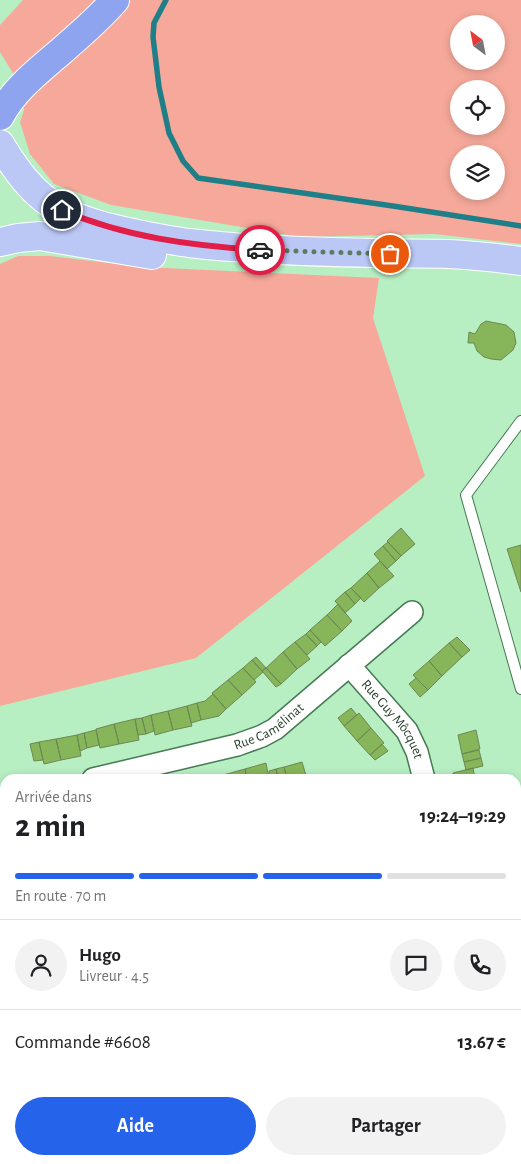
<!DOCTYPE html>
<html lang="fr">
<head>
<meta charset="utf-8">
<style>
	:root { --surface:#fff; --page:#f2f2f2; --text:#202124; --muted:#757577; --line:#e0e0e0; --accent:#2563eb }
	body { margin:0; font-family:"Alegreya Sans",sans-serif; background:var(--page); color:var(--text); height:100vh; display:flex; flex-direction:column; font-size:19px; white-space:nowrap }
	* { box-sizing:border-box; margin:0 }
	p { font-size:16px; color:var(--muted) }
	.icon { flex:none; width:28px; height:28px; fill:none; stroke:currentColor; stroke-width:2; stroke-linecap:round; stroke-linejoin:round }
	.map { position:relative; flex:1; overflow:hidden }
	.side { position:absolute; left:0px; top:774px; width:521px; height:391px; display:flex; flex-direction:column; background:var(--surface); border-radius:15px 15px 0 0; box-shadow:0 2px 8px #0003 }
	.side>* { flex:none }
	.needle { width:32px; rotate:328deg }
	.tools { position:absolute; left:450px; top:15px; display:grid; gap:10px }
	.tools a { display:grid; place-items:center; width:55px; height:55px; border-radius:50%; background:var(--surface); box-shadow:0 2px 8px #0003; font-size:25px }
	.pin { position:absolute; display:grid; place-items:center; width:42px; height:42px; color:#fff; margin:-21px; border:2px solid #fff; border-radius:50%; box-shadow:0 1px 5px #0007 }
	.courier { position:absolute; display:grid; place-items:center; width:50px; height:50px; margin:-25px; border:4px solid #e11d48; border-radius:50%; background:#fff; color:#222; box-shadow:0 1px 6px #0007 }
	.headline em { font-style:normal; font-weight:700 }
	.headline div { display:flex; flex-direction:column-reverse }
	.headline { display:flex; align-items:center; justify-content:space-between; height:85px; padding:0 15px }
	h1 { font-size:32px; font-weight:700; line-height:38px }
	.bar { display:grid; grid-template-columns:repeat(4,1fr); gap:8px 5px; align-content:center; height:60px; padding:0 15px }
	.bar i { height:6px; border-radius:4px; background:var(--line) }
	.bar .on { background:var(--accent) }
	.bar p { grid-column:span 4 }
	.line { display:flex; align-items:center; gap:12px; padding:0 15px; border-top:1px solid var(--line) }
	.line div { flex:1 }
	.round { display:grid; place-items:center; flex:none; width:52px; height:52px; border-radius:26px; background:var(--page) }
	.button { display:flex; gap:10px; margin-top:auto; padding:10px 15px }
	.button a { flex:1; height:58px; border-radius:30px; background:var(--accent); color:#fff; font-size:20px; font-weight:700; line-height:58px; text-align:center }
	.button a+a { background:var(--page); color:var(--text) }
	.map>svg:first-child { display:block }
	.green { fill:#f6a99a; fill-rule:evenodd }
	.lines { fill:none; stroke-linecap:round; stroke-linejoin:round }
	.stream { stroke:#1e7f88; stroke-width:5.5 }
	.building { fill:#87b559; stroke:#6c8854 }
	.lane-casing { stroke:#467a54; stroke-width:12 }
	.street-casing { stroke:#467a54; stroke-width:24 }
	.primary-casing { stroke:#fff; stroke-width:30 }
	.highway-casing { stroke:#fff; stroke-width:30 }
	.lane { stroke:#fff; stroke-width:10 }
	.street { stroke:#fff; stroke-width:21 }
	.primary { stroke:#bbc8f5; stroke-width:28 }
	.highway { stroke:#8ea4ef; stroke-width:28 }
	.done { stroke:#5a7c62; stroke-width:5; stroke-dasharray:0 9 }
	.route { stroke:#e11d48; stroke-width:6 }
	.labels { text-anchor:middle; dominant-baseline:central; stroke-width:5; stroke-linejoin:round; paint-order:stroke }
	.street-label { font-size:14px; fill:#283e2d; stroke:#fff }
</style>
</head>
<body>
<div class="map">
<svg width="521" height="1164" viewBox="0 0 521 1164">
	<rect width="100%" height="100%" fill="#b7efc3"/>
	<path class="green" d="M23,0H521V244L434,234L300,237L111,205L54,184L30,154L20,122L24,110L14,75L0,52V25ZM459,24H496V61H459ZM459,89H496V126H459ZM459,154H496V191H459Z
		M18,256H50L143,267L379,278L373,318L425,476L196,658L0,706V264Z
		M5,1081V1160H243L246,1164H0V1082Z"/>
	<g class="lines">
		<path class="stream" d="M166,0L154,23L153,37L159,87L169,133L183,161L198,178L393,206L521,226"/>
	</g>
	<path class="building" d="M486,321L506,325L514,332L516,343L513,350L501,360L491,359L484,357L477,351L474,343H468L469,332L475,334L481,324Z
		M401,528L415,544L401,556L387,541Z
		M388,542L401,556L396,561L383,546Z
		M521,545V592L507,549Z
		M383,546L396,561L387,569L374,554Z
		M380,561L394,576L379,588L367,573Z
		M367,573L379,588L364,602L351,588Z
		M351,588L361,598L355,604L345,592Z
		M345,592L355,604L345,613L335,601Z
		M338,604L352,621L342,631L327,615Z
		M327,615L342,631L325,646L310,630Z
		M310,630L321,642L317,646L306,634Z
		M306,634L317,646L307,655L295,642Z
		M457,637L470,650L462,657L449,643Z
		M295,642L310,659L297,669L283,652Z
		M449,643L462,657L442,676L429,661Z
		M283,652L297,669L281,684L266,668Z
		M256,657L266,668L262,671L252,660Z
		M252,660L263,672L254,680L243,668Z
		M429,661L442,676L428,690L413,675Z
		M243,668L256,682L242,695L228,680Z
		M266,668L281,684L276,687L262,671Z
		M416,678L428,690L420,697L409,684Z
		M228,680L242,695L226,709L212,693Z
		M213,694L226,709L219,716L201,720L197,703L205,701Z
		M197,703L201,720L191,723L187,706Z
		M187,706L192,726L173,730L168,711Z
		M351,708L357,715L344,726L338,718Z
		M168,711L173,730L155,735L151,715Z
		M359,713L371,728L357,741L344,726Z
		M151,715L154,731L146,734L142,718Z
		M142,718L146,734L138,735L135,719Z
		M135,719L139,740L119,744L114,724Z
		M114,724L119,744L100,748L96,729Z
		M371,728L384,743L370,755L357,741Z
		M96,730L99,745L87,748L84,733Z
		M476,730L480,749L462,754L458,735Z
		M84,733L87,748L80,751L77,735Z
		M77,735L81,756L61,760L56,739Z
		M56,739L61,760L44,764L39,742Z
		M39,742L43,760L34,761L30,744Z
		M382,744L388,751L375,760L370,755Z
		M479,750L481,758L464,762L462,754Z
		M481,758L483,766L466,770L464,762Z
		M302,762L307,779H287L284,767Z
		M266,763L269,779H247L245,769Z
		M284,767L287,779H278L276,769Z
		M473,768L475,779H454L453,773Z
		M245,769L247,779H228L227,774Z
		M276,769L278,779H269V771Z
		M227,774L228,779H218L217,776Z
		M2,909L5,911V919L1,925H0V912Z
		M5,919V932L0,929Z
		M0,1032L3,1045L0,1046Z
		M3,1045L5,1053L0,1054V1046Z"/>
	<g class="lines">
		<defs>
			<path id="lane" d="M521,421L466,495L521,689"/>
			<g id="street">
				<path id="s1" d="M349,665L407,731L417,752L424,779"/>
				<path id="s2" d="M93,779L237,745L262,736L275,729L412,612"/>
				<path d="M0,813L5,811"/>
				<path d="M0,853L5,858"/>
			</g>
			<path id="primary" d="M0,144C16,170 33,195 61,210C74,217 89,222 103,226C131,233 160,239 189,243C250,250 312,252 374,253C399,254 424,253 449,254C472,255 498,258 521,261
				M0,242L18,238L40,236L152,255"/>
			<path id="highway" d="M0,116C12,93 32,76 52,59C74,40 96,22 115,0"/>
		</defs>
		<use href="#lane" class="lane-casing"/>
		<use href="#street" class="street-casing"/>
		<use href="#primary" class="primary-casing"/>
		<use href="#highway" class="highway-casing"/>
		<use href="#lane" class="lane"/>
		<use href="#street" class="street"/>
		<use href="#primary" class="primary"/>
		<use href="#highway" class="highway"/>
	</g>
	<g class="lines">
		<path class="done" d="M260,250L390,254"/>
		<path class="route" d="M62,210C124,237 193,246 260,250"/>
	</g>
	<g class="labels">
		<g class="street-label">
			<text stroke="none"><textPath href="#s1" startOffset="70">Rue Guy Môcquet</textPath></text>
			<text stroke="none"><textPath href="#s2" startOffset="185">Rue Camélinat</textPath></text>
		</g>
	</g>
</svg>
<div class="tools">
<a><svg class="needle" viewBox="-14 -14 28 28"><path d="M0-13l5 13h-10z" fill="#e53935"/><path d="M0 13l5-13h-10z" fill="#757577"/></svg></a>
<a><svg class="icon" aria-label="locate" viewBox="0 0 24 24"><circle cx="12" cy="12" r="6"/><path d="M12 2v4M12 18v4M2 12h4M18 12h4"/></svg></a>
<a><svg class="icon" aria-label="layers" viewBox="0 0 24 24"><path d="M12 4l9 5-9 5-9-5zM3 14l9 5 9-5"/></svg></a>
</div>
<div class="pin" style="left:390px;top:254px;background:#ea580c"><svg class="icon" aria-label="bag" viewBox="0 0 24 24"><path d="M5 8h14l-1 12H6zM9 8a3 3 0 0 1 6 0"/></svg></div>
<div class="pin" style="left:62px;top:210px;background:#1f2937"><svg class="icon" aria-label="home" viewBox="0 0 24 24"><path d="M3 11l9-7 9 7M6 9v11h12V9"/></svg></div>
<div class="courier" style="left:260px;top:250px"><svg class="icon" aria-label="car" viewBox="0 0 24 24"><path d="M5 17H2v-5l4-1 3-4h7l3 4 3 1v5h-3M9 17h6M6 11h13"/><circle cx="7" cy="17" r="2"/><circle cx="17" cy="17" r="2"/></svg></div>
<section class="side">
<div class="headline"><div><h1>2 min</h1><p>Arrivée dans</p></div><em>19:24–19:29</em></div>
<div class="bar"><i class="on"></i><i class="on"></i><i class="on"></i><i></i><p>En route · 70 m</p></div>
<div class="line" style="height:90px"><a class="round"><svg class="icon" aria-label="person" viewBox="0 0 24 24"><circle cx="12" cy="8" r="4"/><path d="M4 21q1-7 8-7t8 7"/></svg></a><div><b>Hugo</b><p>Livreur · 4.5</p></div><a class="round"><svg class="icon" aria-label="chat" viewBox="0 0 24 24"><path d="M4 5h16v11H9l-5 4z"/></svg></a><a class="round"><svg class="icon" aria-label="phone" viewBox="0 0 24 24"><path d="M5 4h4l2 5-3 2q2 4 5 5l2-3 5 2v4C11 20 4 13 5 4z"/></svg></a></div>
<div class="line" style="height:65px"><div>Commande #6608</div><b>13.67 €</b></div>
<div class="button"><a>Aide</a><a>Partager</a></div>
</section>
</div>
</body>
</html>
